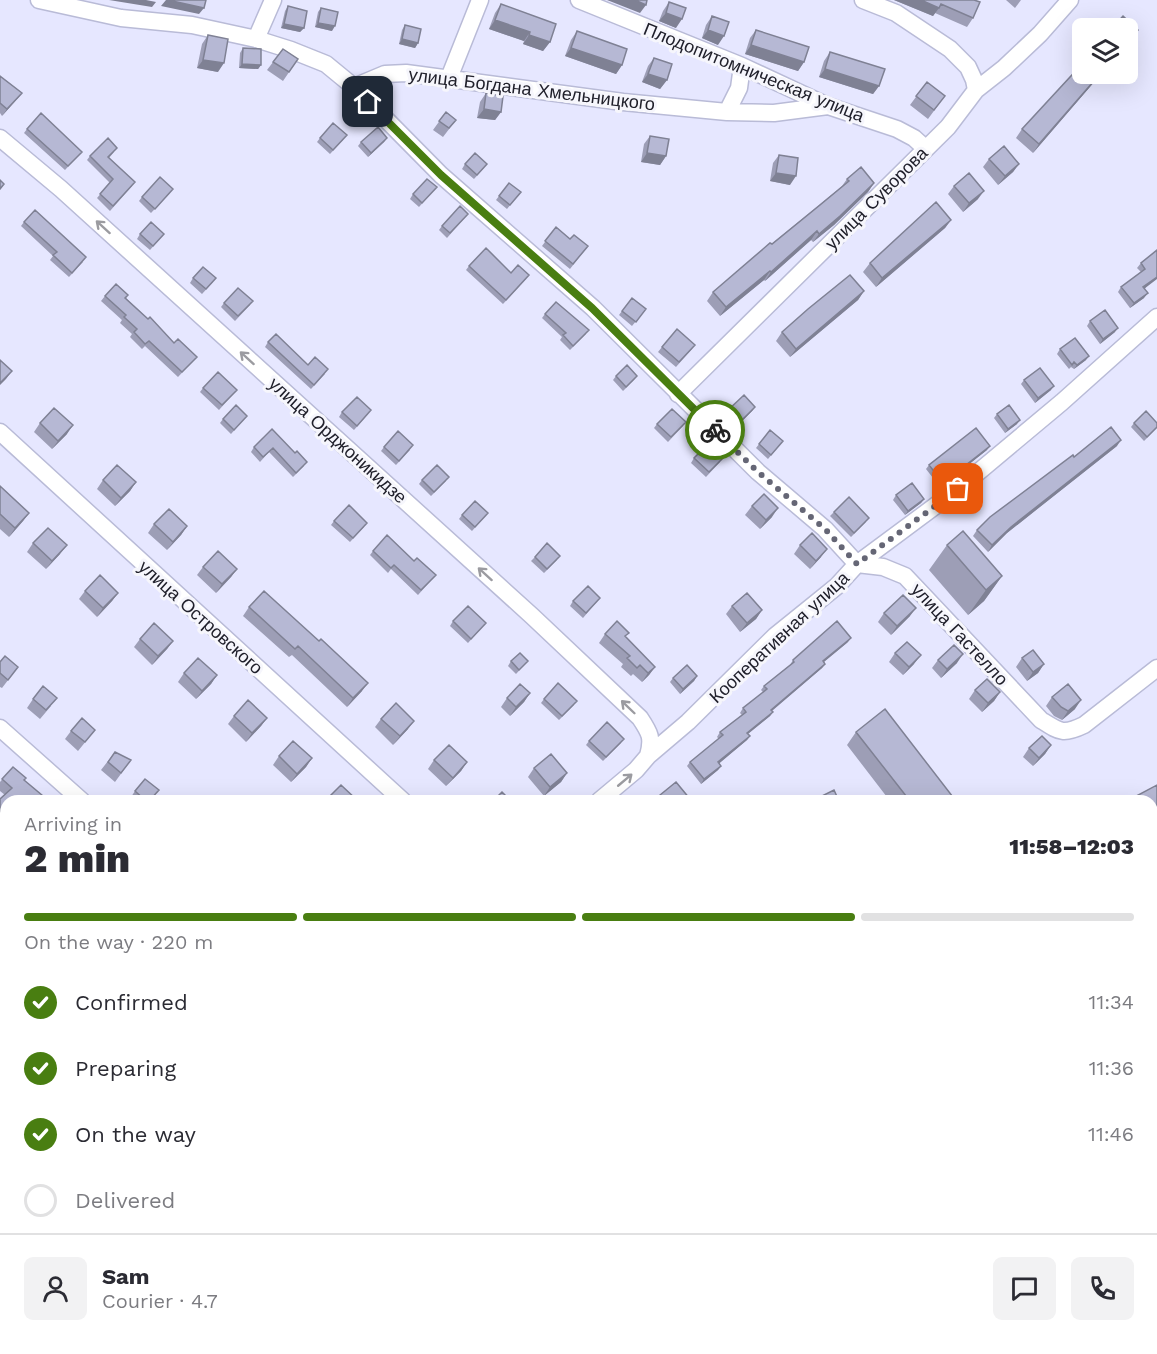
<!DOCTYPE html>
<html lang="en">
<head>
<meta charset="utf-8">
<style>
	:root { --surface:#fff; --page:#f2f2f3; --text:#2b2b33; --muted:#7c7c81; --line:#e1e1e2; --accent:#497e11 }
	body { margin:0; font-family:"Work Sans",sans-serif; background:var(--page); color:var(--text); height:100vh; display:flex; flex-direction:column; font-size:22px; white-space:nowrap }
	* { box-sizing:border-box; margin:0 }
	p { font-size:20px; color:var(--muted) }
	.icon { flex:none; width:33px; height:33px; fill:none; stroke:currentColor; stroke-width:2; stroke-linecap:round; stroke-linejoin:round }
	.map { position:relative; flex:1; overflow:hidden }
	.drawer { position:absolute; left:0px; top:795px; width:1158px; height:560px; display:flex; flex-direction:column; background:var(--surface); border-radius:18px 18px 0 0; box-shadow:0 6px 24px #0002 }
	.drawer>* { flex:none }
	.controls { position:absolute; left:1072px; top:18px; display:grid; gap:12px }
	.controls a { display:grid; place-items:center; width:66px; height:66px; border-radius:9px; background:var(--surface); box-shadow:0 6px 24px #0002; font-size:30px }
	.pin { position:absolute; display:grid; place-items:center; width:51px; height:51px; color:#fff; margin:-26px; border-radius:12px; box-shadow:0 3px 9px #0006 }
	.courier { position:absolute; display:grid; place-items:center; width:60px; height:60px; margin:-30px; border:4px solid #497e11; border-radius:50%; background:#fff; color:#222; box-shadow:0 2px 8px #0007 }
	.summary em { font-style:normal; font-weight:800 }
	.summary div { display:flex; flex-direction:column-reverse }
	.summary { display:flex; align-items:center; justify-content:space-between; height:102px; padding:0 24px }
	h1 { font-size:39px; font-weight:800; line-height:45px }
	.bar { display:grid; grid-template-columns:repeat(4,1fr); gap:9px 6px; align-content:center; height:72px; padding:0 24px }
	.bar i { height:8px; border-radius:4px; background:var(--line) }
	.bar .current { background:var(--accent) }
	.bar p { grid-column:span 4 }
	.line { display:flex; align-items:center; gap:15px; padding:0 24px; border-top:2px solid var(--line) }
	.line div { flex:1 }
	.round { display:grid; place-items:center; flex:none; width:63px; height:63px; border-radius:9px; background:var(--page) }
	ol { padding:0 24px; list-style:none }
	li { display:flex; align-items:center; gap:18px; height:66px }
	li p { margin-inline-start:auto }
	li .icon { padding:6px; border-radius:50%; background:var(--accent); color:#fff; stroke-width:4 }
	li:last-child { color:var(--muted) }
	li i { width:33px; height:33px; border:3px solid var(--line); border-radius:50% }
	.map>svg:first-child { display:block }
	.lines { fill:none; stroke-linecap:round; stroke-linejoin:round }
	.minor-casing { stroke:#b9bbd7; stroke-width:19 }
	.minor { stroke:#fff; stroke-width:16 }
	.rail { stroke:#8c8d9f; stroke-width:4.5; stroke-dasharray:12 6; stroke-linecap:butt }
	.wall { fill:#9d9eb6 }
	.shaded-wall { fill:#7f8194 }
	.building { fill:#b6b8d4; stroke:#7f8194; stroke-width:1.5 }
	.oneway { stroke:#9b9ba0 }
	.done { stroke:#656675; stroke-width:6; stroke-dasharray:0 10.8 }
	.route { stroke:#497e11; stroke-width:8 }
	.labels { text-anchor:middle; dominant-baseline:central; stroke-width:6; stroke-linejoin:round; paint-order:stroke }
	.street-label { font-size:18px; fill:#20202b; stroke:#f6f6fc }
</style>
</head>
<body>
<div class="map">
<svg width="1157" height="1354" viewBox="0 0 1157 1354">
	<rect width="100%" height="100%" fill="#e6e7ff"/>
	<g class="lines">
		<defs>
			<path id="minor" d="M39,0L121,18L192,25L256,39L291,50L326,64L354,87L385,74L406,73L623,102L727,112L774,113L828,106
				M579,0L742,66L828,106L897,129L914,138L925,148
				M863,0L896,13L950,49L968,67L974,80L976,90
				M256,39L273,0
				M449,78L480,0
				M354,87L441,175L593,308L758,472L825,529L857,564L883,567L905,576L1041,720C1060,732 1063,735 1084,725L1157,668
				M727,112L739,88L742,66
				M0,138L61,189L532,616L640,718C650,733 653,738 648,756
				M678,394L948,127L976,90L1004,68L1040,34L1070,0
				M0,432L403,801
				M0,728L82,801
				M599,801L636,770L648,756L688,722L775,636L837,586L857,564L958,489L1062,402L1157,317
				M0,1236L6,1243
				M0,1323L6,1317
				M106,1348L111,1354
				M337,1348L342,1354
				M712,1348L719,1354"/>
		</defs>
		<use href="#minor" class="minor-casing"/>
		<use href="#minor" class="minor"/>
		<path class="rail" d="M1156,1354L1157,1353"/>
	</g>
	<path class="wall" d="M894,0H974L973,18L967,27L935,13L933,16Z
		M1006,0H1021L1015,8Z
		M669,2L676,28L659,21L663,11Z
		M501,4L550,42L543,51L523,44L524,41L489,29L495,13Z
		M288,6L304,28L300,32L281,28L285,11Z
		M321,8L332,31L315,27L318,12Z
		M712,16L718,45L702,38L706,25Z
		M405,25L418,43L415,48L399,44L402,30Z
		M756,30L804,62L798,71L745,54L750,38Z
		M577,31L622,65L616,74L565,56L571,40Z
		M208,35L218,72L197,68L202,44Z
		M243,48L261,65L258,69L239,68L240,53Z
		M283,49L298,59L283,81L267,70Z
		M830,52L879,86L873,94L819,77L824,61Z
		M654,58L667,80L660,89L642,82L648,66Z
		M1083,74H1101L1033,153L1016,138L1022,129Z
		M0,76L22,93L17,99L2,116L0,113Z
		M927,82L939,104L928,119L910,105Z
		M486,93L501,112L495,120L477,118L480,102Z
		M446,112L456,120L443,137L433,130Z
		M27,129L78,156L65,170L24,133Z
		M650,136L666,156L660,165L641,162L644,144Z
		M320,138L343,140L330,154L317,142Z
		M387,138L384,142L368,157L358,146L361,142Z
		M114,152L109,158L132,186L110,211L97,198L110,183L87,160L90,156Z
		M779,155L790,185L770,181L773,163Z
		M989,159L1019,164L1013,172L998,185L983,167Z
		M465,164L484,168L474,179L462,169Z
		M847,179L874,183L868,192L834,225L813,242L811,240L765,281L764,280L720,316L707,301L713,292L842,186Z
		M954,186L978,199L963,212L948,194Z
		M437,187L419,207L410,199L413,194Z
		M521,192L507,209L496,200L499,196Z
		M170,193L151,213L139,201L142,197Z
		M468,214L447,238L439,230L442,226Z
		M951,220L945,228L876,287L863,272L870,263Z
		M24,222L83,262L69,277L50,260L53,256L21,226Z
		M556,227L570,239L588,246L570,269L542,246Z
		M140,234H164L150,250L137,239Z
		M1157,250L1145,289L1144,298L1130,308L1118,292L1121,287L1141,272L1137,268L1141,263Z
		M469,266L511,273L526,279L503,304L466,270Z
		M193,278L213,282L202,294L190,283Z
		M864,291L858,300L790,357L776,341L782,332Z
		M128,295L126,298L174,343L197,357L178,377L145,346L142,349L130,337L132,334L120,323L122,320L101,301L105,296Z
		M632,298L646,309L632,326L619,315Z
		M224,303L250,305L235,321L221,307Z
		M545,314L586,334L570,350L560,340L562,337L542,318Z
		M1090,321L1115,332L1100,344L1087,326Z
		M268,342L308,365L325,374L311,389L265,347Z
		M662,347L692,349L676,367L658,352Z
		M1060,349L1086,360L1074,369L1071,367L1069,369L1057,354Z
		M616,376H637L634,380L623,391L613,380Z
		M1024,380L1051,390L1035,403L1021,384Z
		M203,388L237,390L219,410L200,392Z
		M755,407L752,411L735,428L723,416L726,412Z
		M342,412L368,414L354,430L339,417Z
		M997,414L1017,424L1005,433L994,418Z
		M247,416L231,434L220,423L223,419Z
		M40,423L67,434L52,449L34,432Z
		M1134,423L1157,428L1144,441L1131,427Z
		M657,424L683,426L668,442L654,428Z
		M272,429L304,466L293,477L269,452L260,462L251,452L254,447Z
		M770,430L783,441L768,459L756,448Z
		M1117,446L1007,533L988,552L973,536L977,530L1074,457Z
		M384,447L410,450L396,465L381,451Z
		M987,450L940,487L926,469L929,465Z
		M694,458L720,462L706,477L691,463Z
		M103,480L136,482L130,491L115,506L97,489Z
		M422,480L446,481L431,496L419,484Z
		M0,486L29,513L23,521L9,537L0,529Z
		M896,495L924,499L921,503L905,515L893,500Z
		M752,506L772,517L760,529L745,515Z
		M834,512L866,522L851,537L830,516Z
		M488,513L472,531L459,519L462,515Z
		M334,521L364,527L350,542L331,525Z
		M154,524L187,526L181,535L167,550L148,533Z
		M33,543L60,554L46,569L27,552Z
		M800,545L821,557L810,569L794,554Z
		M947,545L1002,576L984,601L968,615L929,570Z
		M373,551L414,561L436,575L418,595L391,569L388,573L370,555Z
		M535,557L557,560L544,573L531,561Z
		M203,567L237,569L231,577L216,593L197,575Z
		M85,591L118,593L112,601L97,617L79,599Z
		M600,598L583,618L570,606L573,601Z
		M732,606L762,610L756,619L740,632L726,614Z
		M249,607L362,691L347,707L292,655L289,657L243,616Z
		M884,613L910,616L891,635L878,622Z
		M453,621L486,623L468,643L450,626Z
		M605,634L626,637L655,667L649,675L642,682L633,674L631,676L621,667L623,664L599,643Z
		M140,639L173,641L167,649L152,665L134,647Z
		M848,642L824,662L825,664L822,668L772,711L773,712L770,716L748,734L750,736L747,740L719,763L721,766L718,770L701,784L687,766L690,762L719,739L717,737L720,732L742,715L740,713L743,708L763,692L761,690L764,686L790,665L793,660Z
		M895,653L914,664L903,675L889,662Z
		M1022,658L1044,664L1038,673L1027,681L1016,667Z
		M938,660L957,663L941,678L932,668Z
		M511,661H528L516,674L508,666Z
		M0,662L18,667L2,688L0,687Z
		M184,673L217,675L211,684L196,699L178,682Z
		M697,676L694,681L680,694L670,682L673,678Z
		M975,690L1000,692L994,701L982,712L969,699Z
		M530,693L524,702L510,716L501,707L507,698Z
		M1052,697L1075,709L1062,720L1054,716L1046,706Z
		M33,699L51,706L40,719L27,708Z
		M544,699L574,705L559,720L541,703Z
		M234,716L267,718L261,726L246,742L228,724Z
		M381,719L408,729L393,745L375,727Z
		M95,730L78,751L65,739L71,731Z
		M856,732L956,801H890L847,745Z
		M589,741L621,743L603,761L586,745Z
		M1051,745L1045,754L1033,766L1023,757L1029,748Z
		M115,752L131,760L115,782L101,770Z
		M279,756L312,758L306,767L291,782L273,765Z
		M434,760L467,762L461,771L446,786L428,769Z
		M13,767L25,780L6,801V828L4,830L0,826V799L5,795L0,791V782Z
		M534,768L567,773L561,782L544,796L528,777Z
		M135,791L150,801H130L129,800Z
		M660,795L689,801H658L657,800Z
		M137,1348H171L167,1354H142Z
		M270,1348H281L276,1354Z
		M360,1348H400L407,1354H366Z
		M625,1348H665L672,1354H631Z
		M757,1348H826L833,1354H764Z"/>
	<path class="shaded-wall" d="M109,0H146L156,2L152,7Z
		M166,0H168L204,8L199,14L161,6Z
		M607,0H635L646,5L640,13Z
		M894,0H921L939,8L933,16Z
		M666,13L682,19L676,28L659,21Z
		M495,20L530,32L524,41L489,29Z
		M318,23L335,26L332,31L315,27Z
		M284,24L304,28L300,32L281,28Z
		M708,30L724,36L718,45L702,38Z
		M529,35L550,42L543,51L523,44Z
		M402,39L418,43L415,48L399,44Z
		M751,45L804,62L798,71L745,54Z
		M571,48L622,65L616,74L565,56Z
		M203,60L224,63L218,72L197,68Z
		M242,64L261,65L258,69L239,68Z
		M825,69L879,86L873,94L819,77Z
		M648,74L667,80L660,89L642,82Z
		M1100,74H1101L1033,153L1039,144Z
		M22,93L17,99L2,116L7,109Z
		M484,109L501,112L495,120L477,118Z
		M387,138L384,142L368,157L371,153Z
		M647,153L666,156L660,165L641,162Z
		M1019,164L1013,172L998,185L1005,176Z
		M776,173L796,176L790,185L770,181Z
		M874,183L868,192L834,225L813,242L819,234Z
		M984,191L978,199L963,212L969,203Z
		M951,220L945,228L876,287L882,278Z
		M817,231L811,240L765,281L771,272Z
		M770,271L764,280L720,316L726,307Z
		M1157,277V279L1140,292L1143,287Z
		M864,291L858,300L790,357L796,349Z
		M1148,293L1144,298L1130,308L1134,303Z
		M1118,328L1115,332L1100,344L1103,339Z
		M1089,356L1086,360L1074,369L1077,365Z
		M12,371L6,379L0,385V383Z
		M1054,386L1051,390L1035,403L1038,398Z
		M755,407L752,411L735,428L738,424Z
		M1020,420L1017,424L1005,433L1008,429Z
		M73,425L67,434L52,449L58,441Z
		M1121,440L1117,446L1007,533L988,552L992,545L1011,527Z
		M990,446L987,450L940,487L943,483Z
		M136,482L130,491L115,506L121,498Z
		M924,499L921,503L905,515L908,511Z
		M778,508L772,517L760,529L766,520Z
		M29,513L23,521L9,537L15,528Z
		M187,526L181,535L167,550L173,542Z
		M67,545L60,554L46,569L52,561Z
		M827,549L821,557L810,569L816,561Z
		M237,569L231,577L216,593L222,584Z
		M1002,576L984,601L968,615L986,590Z
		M118,593L112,601L97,617L103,608Z
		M916,608L910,616L891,635L897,626Z
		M762,610L756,619L740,632L747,623Z
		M851,638L848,642L820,665L823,661Z
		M173,641L167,649L152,665L158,656Z
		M963,654L957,663L941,678L947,669Z
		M921,655L914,664L903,675L909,667Z
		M825,664L822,668L768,714L771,710Z
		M1044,664L1038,673L1027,681L1033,672Z
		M655,667L649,675L642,682L648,673Z
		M217,675L211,684L196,699L202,691Z
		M697,676L694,681L680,694L683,689Z
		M368,683L362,691L347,707L353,698Z
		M1000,692L994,701L982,712L988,703Z
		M530,693L524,702L510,716L516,707Z
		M1081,700L1075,709L1062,720L1068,711Z
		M773,712L770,716L744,737L747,733Z
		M267,718L261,726L246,742L252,733Z
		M414,721L408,729L393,745L400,736Z
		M750,736L747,740L715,767L718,762Z
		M1051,745L1045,754L1033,766L1039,758Z
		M312,758L306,767L291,782L297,774Z
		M467,762L461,771L446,786Z
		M721,766L718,770L701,784L704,779Z
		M567,773L561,782L544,796L550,787Z
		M1157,850V858L1152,861V853Z
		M1157,934V943L1152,945V936Z
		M1157,1019V1028L1152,1030V1021Z
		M6,1173V1177L0,1182V1179Z
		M169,1348H171L167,1354H162Z"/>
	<path class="building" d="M168,0H206L204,8Z
		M635,0H647L646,5Z
		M921,0H974L980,2L973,18L941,4L939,8Z
		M669,2L686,8L682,19L666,13Z
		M501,4L556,24L550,42L529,35L530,32L495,20Z
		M288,6L307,11L304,28L284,24Z
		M321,8L338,12L335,26L318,23Z
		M712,16L729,22L724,36L708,30Z
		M1123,16L1138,30L1128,41V28H1112Z
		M405,25L421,29L418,43L402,39Z
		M756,30L809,47L804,62L751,45Z
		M577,31L627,49L622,65L571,48Z
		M208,35L228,39L224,63L203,60Z
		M243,48L261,49V65L242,64Z
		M283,49L298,59L289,72L273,62Z
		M830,52L885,69L879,86L825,69Z
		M654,58L672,64L667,80L648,74Z
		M1083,63V74H1100L1039,144L1022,129Z
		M0,76L22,93L7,109L0,103Z
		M927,82L945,96L934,110L916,96Z
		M486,93L503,96L501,112L484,109Z
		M446,112L456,120L449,128L439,121Z
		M41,113L82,152L68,166L27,129Z
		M333,123L347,135L333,150L320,138Z
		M378,127L387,138L371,153L361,142Z
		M650,136L669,139L666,156L647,153Z
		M108,138L117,148L108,157L135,182L113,206L100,194L113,179L90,156Z
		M1004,146L1019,164L1005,176L989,159Z
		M475,153L487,164L477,175L465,164Z
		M779,155L798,158L796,176L776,173Z
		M861,167L874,183L840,216L819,234L817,231L771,272L770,271L726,307L713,292L770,243L772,244L820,205L849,181L847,179Z
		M969,173L984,191L969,203L954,186Z
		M160,177L173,189L155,209L142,197Z
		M427,179L437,187L422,203L413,194Z
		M0,180L4,184L0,189Z
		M509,183L521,192L510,205L499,196Z
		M936,202L951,220L882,278L870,263Z
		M460,206L468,214L450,233L442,226Z
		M35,210L86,257L72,273L53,255L57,252L24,222Z
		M151,222L164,234L153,246L140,234Z
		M556,227L570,239L574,235L588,246L573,264L545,241Z
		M486,248L511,273L518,265L529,275L506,300L469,266Z
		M1157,250V277L1143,287L1148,293L1134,303L1121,287L1145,269L1141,263Z
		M203,267L216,278L206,289L193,278Z
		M850,275L864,291L796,349L782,332L808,309Z
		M116,284L128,295L125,298L148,319L150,317L174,343L178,339L197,357L182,372L149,341L145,344L134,332L137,329L124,317L126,315L105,296Z
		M238,288L253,301L238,316L224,303Z
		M632,298L646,309L636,322L622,311Z
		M556,302L589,330L573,346L563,335L566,333L545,314Z
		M1105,310L1118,328L1103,339L1090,321Z
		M677,329L695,345L679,362L662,347Z
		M276,334L308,365L315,357L328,369L314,385L268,342Z
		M1075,338L1089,356L1077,365L1074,362L1072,365L1060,349Z
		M0,360L12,371L0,383Z
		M627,365L637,376L626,387L616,376Z
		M1040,368L1054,386L1038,398L1024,380Z
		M218,372L237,390L222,405L203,388Z
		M744,395L755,407L738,424L726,412Z
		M357,397L371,410L357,426L342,412Z
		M236,405L247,416L234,430L223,419Z
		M1009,405L1020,420L1008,429L997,414Z
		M54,408L73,425L58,441L40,423Z
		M672,409L686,422L671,437L657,424Z
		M1146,411L1157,423V427L1147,437L1134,423Z
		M1111,427L1121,440L1011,527L992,545L977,530L990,517L1073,455L1074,457Z
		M976,428L990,446L943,483L929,465Z
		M272,429L295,453L297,451L307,462L296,473L273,448L263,457L254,447Z
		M770,430L783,441L771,455L759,444Z
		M398,431L413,445L399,461L384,447Z
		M708,444L723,458L709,472L694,458Z
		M117,465L136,482L121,498L103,480Z
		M437,465L449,477L434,492L422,480Z
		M912,483L924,499L908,511L896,495Z
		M0,486L29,513L15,528L0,514Z
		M764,494L778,508L766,520L752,506Z
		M849,497L869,518L854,533L834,512Z
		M475,501L488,513L475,527L462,515Z
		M349,505L367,523L353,538L334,521Z
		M169,509L187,526L173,542L154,524Z
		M48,528L67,545L52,561L33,543Z
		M963,531L1002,576L986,590L947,545Z
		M812,533L827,549L816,561L800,545Z
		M387,535L414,561L417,558L436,575L421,590L394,565L391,568L373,551Z
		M547,543L560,556L547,569L535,557Z
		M218,551L237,569L222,584L203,567Z
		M100,575L118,593L103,608L85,591Z
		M588,586L600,598L586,613L573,601Z
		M264,591L319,641L321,639L368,683L353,698L298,646L295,649L249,607Z
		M747,593L762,610L747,623L732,606Z
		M903,595L916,608L897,626L884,613Z
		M468,606L486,623L471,639L453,621Z
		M617,621L629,633L625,636L655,667L648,673L640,665L637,668L627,658L630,656L605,634Z
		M837,621L851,638L823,661L825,664L771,710L773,712L747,733L750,736L718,762L721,766L704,779L690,762L723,735L720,732L746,712L743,708L767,689L764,686L794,662L793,660Z
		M154,623L173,641L158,656L140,639Z
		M907,642L921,655L909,667L895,653Z
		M954,645L963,654L947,669L938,660Z
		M1033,650L1044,664L1033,672L1022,658Z
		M520,653L528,661L519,670L511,661Z
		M5,656L18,667L8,680L0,673V662Z
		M198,658L217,675L202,691L184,673Z
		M687,665L697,676L683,689L673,678Z
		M987,679L1000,692L988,703L975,690Z
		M558,683L577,701L562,716L544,699Z
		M520,684L530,693L516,707L507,698Z
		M1068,684L1081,700L1068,711L1061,707L1052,697Z
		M43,686L57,698L46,710L33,699Z
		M248,700L267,718L252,733L234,716Z
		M396,703L414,721L400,736L381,719Z
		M885,709L956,801H910L856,732Z
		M82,718L95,730L85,742L71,731Z
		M607,722L624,739L606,757L589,741Z
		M1042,736L1051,745L1039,758L1029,748Z
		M293,741L312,758L297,774L279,756Z
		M449,745L467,762L453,778L434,760Z
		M115,752L131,760L121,773L108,762Z
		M551,754L567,773L550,787L534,768Z
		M13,767L26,778L24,780L49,801H6V817L0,811V799L12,788L2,779Z
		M145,779L159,790L149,801H146L135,791Z
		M676,782L690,799L688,801H665L660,795Z
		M341,785L358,801H327L326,800Z
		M1157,785V850L1152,853V801H1127Z
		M834,790L839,801H812Z
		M502,792L511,801H493Z
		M1157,898V934L1152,936V900Z
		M1157,964V1019L1152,1021V966Z
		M0,1151L6,1158V1173L0,1179Z
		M1152,1284L1157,1288V1326L1152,1332Z
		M150,1348H169L162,1354H155Z
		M376,1348H400L407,1354H382Z
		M639,1348H665L672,1354H646Z
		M790,1348H826L833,1354H796Z
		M996,1348H1039L1035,1354H995L994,1353Z
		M1098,1348H1139L1135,1354H1094Z"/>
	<defs><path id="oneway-shaft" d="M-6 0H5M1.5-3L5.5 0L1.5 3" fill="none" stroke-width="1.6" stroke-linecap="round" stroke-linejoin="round" transform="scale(1.5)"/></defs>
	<g class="oneway">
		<use href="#oneway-shaft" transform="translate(103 227) rotate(-138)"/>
		<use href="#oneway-shaft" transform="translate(247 358) rotate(-138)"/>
		<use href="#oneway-shaft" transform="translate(485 574) rotate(-138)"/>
		<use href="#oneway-shaft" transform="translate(628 707) rotate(-136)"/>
		<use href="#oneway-shaft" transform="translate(625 780) rotate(-40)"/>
	</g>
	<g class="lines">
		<path class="done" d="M715,430L758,472L825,529L857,564L958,489"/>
		<path class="route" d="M368,102L441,175L592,308L715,430"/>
	</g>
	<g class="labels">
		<g class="street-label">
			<text transform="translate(754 72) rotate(22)">Плодопитомническая улица</text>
			<text transform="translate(532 89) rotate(7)">улица Богдана Хмельницкого</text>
			<text transform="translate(876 198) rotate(-45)">улица Суворова</text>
			<text transform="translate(338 440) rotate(42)">улица Орджоникидзе</text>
			<text transform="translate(201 617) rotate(42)">улица Островского</text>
			<text transform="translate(960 634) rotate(47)">улица Гастелло</text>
			<text transform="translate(779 637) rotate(-43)">Кооперативная улица</text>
		</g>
	</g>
</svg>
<div class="controls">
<a><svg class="icon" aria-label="layers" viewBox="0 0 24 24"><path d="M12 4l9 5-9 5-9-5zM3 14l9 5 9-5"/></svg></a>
</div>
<div class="pin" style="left:958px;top:489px;background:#ea580c"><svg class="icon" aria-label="bag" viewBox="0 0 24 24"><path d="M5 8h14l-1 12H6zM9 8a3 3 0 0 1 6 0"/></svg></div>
<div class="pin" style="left:368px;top:102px;background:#1f2937"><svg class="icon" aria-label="home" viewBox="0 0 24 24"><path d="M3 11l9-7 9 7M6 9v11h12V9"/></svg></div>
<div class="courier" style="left:715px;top:430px"><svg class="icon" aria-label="bike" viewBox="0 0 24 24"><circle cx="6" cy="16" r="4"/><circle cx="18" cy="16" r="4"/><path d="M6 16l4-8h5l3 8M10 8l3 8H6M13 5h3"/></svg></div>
<section class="drawer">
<div class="summary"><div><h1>2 min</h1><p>Arriving in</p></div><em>11:58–12:03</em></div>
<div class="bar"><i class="current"></i><i class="current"></i><i class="current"></i><i></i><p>On the way · 220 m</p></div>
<ol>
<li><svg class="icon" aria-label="check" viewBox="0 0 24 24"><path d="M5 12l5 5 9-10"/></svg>Confirmed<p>11:34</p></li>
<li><svg class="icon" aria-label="check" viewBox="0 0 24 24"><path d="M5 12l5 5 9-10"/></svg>Preparing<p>11:36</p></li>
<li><svg class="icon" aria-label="check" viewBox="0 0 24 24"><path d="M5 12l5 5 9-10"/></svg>On the way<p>11:46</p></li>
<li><i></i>Delivered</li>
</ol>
<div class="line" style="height:108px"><a class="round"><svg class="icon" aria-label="person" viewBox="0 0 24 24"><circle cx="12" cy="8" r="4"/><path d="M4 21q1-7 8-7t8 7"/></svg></a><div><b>Sam</b><p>Courier · 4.7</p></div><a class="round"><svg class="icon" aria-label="chat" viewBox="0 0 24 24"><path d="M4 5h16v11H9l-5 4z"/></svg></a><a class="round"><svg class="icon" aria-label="phone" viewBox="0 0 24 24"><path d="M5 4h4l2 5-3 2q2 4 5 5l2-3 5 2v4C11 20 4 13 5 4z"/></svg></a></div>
</section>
</div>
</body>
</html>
